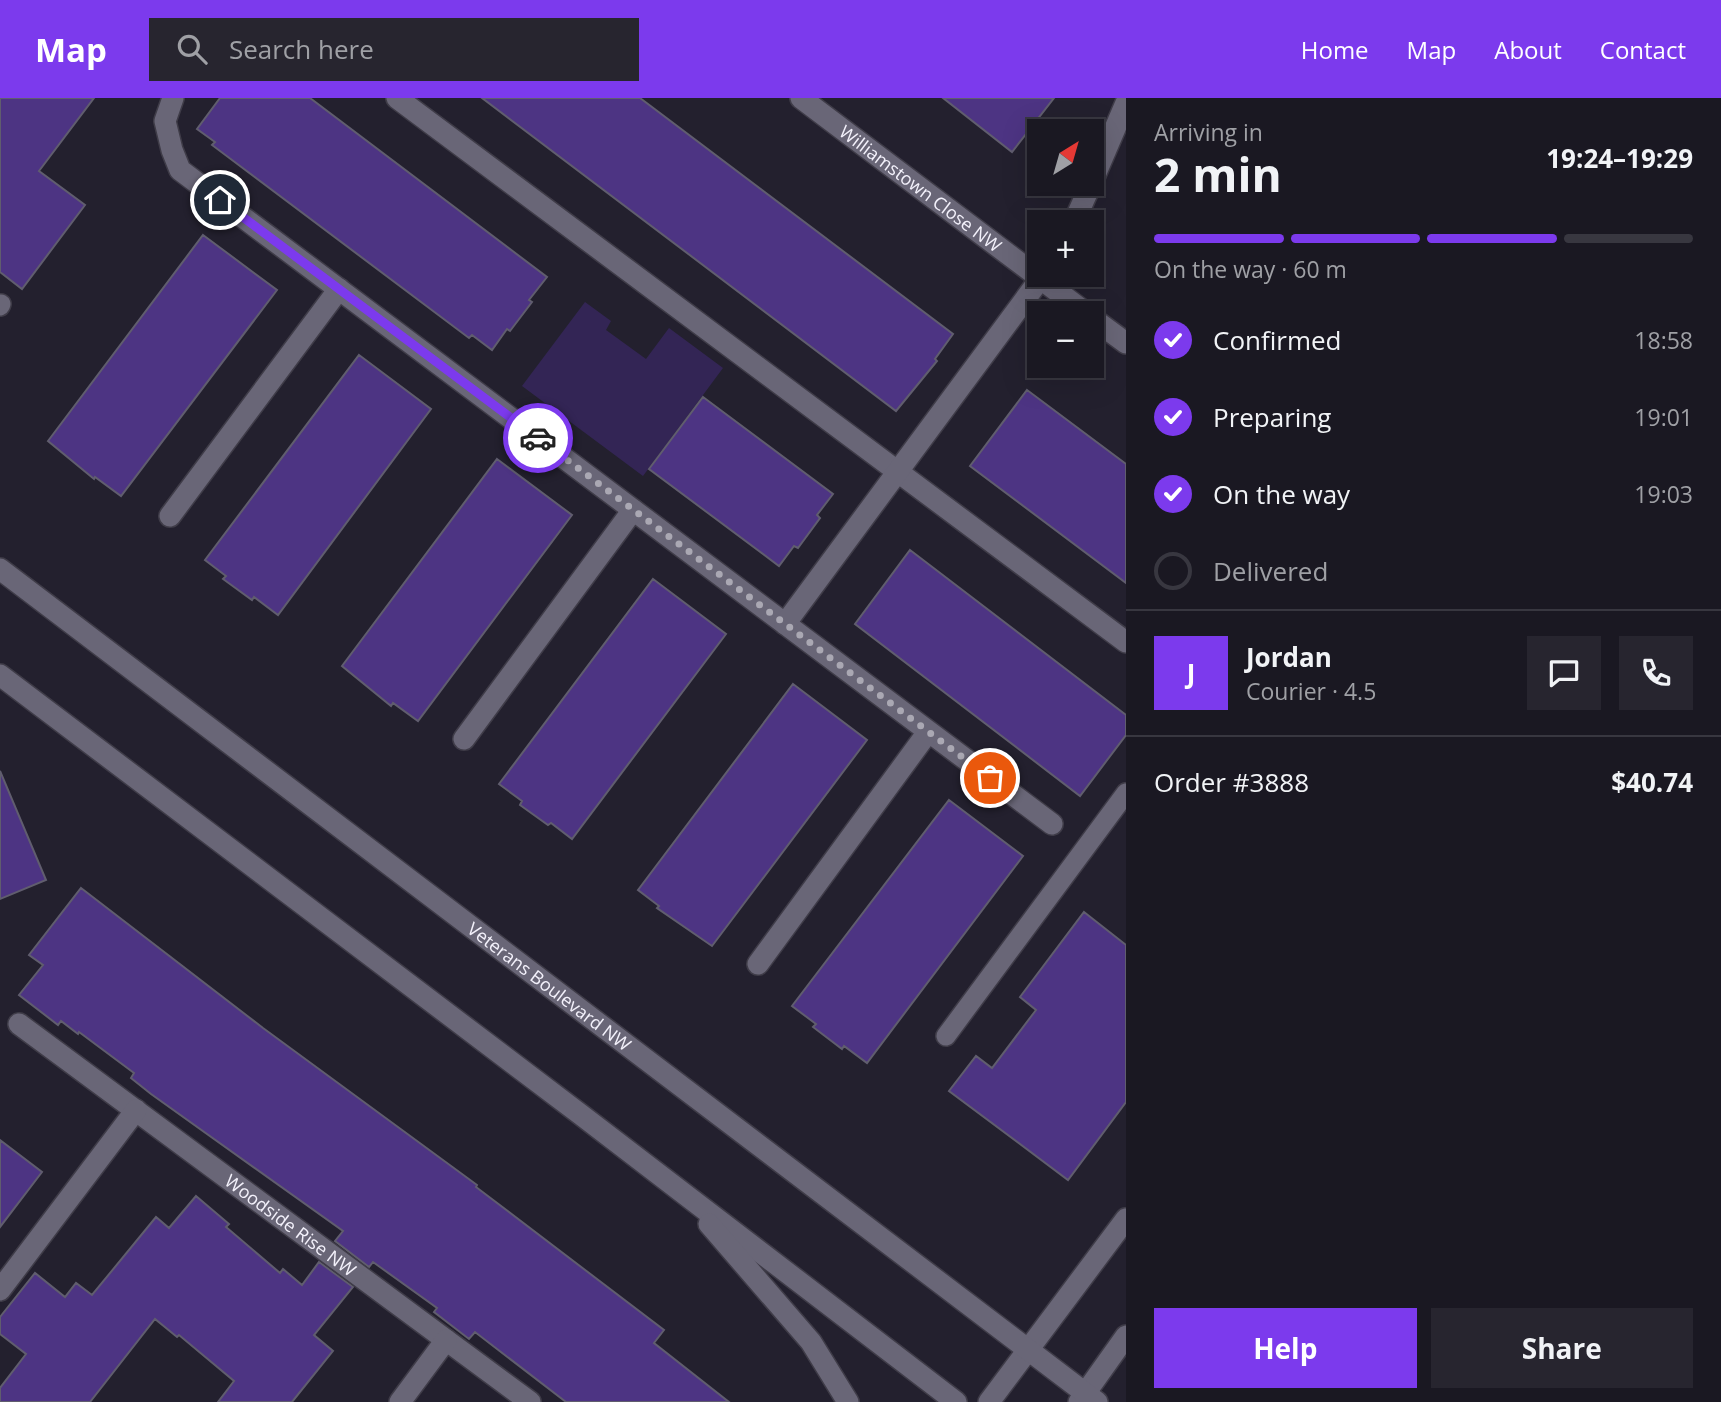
<!DOCTYPE html>
<html lang="en">
<head>
<meta charset="utf-8">
<style>
	:root { --surface:#1a1822; --page:#27252f; --text:#f1f3f6; --muted:#9fa0a5; --line:#383740; --accent:#7c3aed }
	body { margin:0; font-family:"Open Sans",sans-serif; background:var(--page); color:var(--text); height:100vh; display:flex; flex-direction:column; font-size:26px; white-space:nowrap }
	* { box-sizing:border-box; margin:0 }
	p { font-size:23px; color:var(--muted) }
	.icon { flex:none; width:38px; height:38px; fill:none; stroke:currentColor; stroke-width:2; stroke-linecap:round; stroke-linejoin:round }
	.map { position:relative; flex:1; overflow:hidden }
	.side { display:flex; flex-direction:column; background:var(--surface); width:595px }
	.side>* { flex:none }
	.needle { width:46px; rotate:37deg }
	.tools { position:absolute; left:1027px; top:21px; display:grid; gap:14px }
	.tools a { display:grid; place-items:center; width:77px; height:77px; border-radius:0px; background:var(--surface); box-shadow:0 7px 28px #0002,0 0 0 2px var(--line); font-size:35px }
	.pin { position:absolute; display:grid; place-items:center; width:60px; height:60px; color:#fff; margin:-30px; border:4px solid #fff; border-radius:50%; box-shadow:0 2px 7px #0007 }
	.courier { position:absolute; display:grid; place-items:center; width:70px; height:70px; margin:-35px; border:5px solid #7c3aed; border-radius:50%; background:#fff; color:#222; box-shadow:0 2px 9px #0007 }
	.overview em { font-style:normal; font-weight:700 }
	.overview div { display:flex; flex-direction:column-reverse }
	.overview { display:flex; align-items:center; justify-content:space-between; height:119px; padding:0 28px }
	h1 { font-size:46px; font-weight:700; line-height:52px }
	.bar { display:grid; grid-template-columns:repeat(4,1fr); gap:10px 7px; align-content:center; height:84px; padding:0 28px }
	.bar i { height:9px; border-radius:5px; background:var(--line) }
	.bar .on { background:var(--accent) }
	.bar p { grid-column:span 4 }
	.line { display:flex; align-items:center; gap:18px; padding:0 28px; border-top:2px solid var(--line) }
	.line div { flex:1 }
	.round { display:grid; place-items:center; flex:none; width:74px; height:74px; border-radius:0px; background:var(--page) }
	ol { padding:0 28px; list-style:none }
	li { display:flex; align-items:center; gap:21px; height:77px }
	li p { margin-inline-start:auto }
	li .icon { padding:7px; border-radius:50%; background:var(--accent); color:#fff; stroke-width:4 }
	li:last-child { color:var(--muted) }
	li i { width:38px; height:38px; border:4px solid var(--line); border-radius:50% }
	.cta { display:flex; gap:14px; margin-top:auto; padding:14px 28px }
	.cta a { flex:1; height:80px; border-radius:0px; background:var(--accent); color:#fff; font-size:28px; font-weight:700; line-height:80px; text-align:center }
	.cta a+a { background:var(--page); color:var(--text) }
	header { display:flex; align-items:center; gap:42px; box-sizing:border-box; height:98px; padding:0 35px; background:var(--accent); color:#fff }
	header strong { font-size:33px }
	nav { display:flex; gap:38px; margin-inline-start:auto; font-size:24px }
	.search { width:490px; height:63px; background:var(--page); display:flex; align-items:center; gap:18px; box-sizing:border-box; padding:0 24px; border-radius:0px; color:var(--muted); font-size:26px }
	main { display:flex; flex:1; min-height:0 }
	.map>svg:first-child { display:block }
	.green { fill:#332555 }
	.building { fill:#4d3483; stroke:#605d6e; stroke-width:2 }
	.lines { fill:none; stroke-linecap:round; stroke-linejoin:round }
	.lane-casing { stroke:#3f3c48; stroke-width:22 }
	.street-casing { stroke:#3f3c48; stroke-width:24 }
	.secondary-casing { stroke:#3f3c48; stroke-width:24 }
	.lane { stroke:#696677; stroke-width:19 }
	.street { stroke:#696677; stroke-width:21 }
	.secondary { stroke:#696677; stroke-width:21 }
	.done { stroke:#aaa8b3; stroke-width:7; stroke-dasharray:0 12.6 }
	.route { stroke:#7c3aed; stroke-width:9 }
	.labels { text-anchor:middle; dominant-baseline:central; stroke-width:5; stroke-linejoin:round; paint-order:stroke }
	.street-label { font-size:18px; fill:#f3f1fb; stroke:#23202e }
</style>
</head>
<body>
<header>
<strong>Map</strong>
<div class="search"><svg class="icon" aria-label="search" viewBox="0 0 24 24"><circle cx="10" cy="10" r="6"/><path d="M15 15l6 6"/></svg>Search here</div>
<nav><a>Home</a><a>Map</a><a>About</a><a>Contact</a></nav>
</header>
<main>
<div class="map">
<svg width="1126" height="1304" viewBox="0 0 1126 1304">
	<rect width="100%" height="100%" fill="#23202e"/>
	<path class="green" d="M585,204L611,223L606,232L646,261L669,230L723,270L643,378L522,288Z"/>
	<path class="building" d="M0,0H94L39,73L85,107L22,191L0,174Z
		M220,0H310L547,179L529,202L532,204L510,233L507,231L492,252L472,237L469,240L212,47L215,44L197,31Z
		M482,0H640L953,236L935,261L937,263L896,313Z
		M943,0H1054L1012,54Z
		M203,137L277,192L121,398L95,379L94,381L48,343Z
		M359,257L431,311L278,517L254,499L252,502L223,481L226,478L205,462Z
		M1027,292L1126,366V485L970,368Z
		M703,299L833,396L817,417L820,420L798,450L794,448L779,468L649,371Z
		M497,361L572,417L418,623L393,605L391,608L342,568Z
		M910,452L1126,617V637L1080,698L855,526Z
		M653,481L726,536L572,741L551,725L548,727L520,707L522,703L499,686Z
		M793,586L867,642L712,848L657,810L659,808L638,792Z
		M0,673L46,782L0,801Z
		M949,702L1023,758L867,965L844,948L842,951L813,929L816,926L792,908Z
		M81,790L263,930L477,1087L476,1089L664,1232L654,1245L729,1304H566L475,1234L469,1241L434,1214L437,1210L373,1164L369,1169L335,1143L343,1133L151,996L131,980L134,975L79,934L78,936L61,923L58,927L19,897L43,867L29,857Z
		M1084,814L1126,847V1004L1068,1082L949,993L976,958L992,970L1036,912L1020,899Z
		M0,1042L42,1074L0,1129Z
		M196,1098L229,1126L226,1129L280,1175L283,1171L302,1187L319,1164L353,1189L314,1237L333,1253L292,1304H218L234,1283L179,1237L177,1239L155,1221L90,1304H0V1290L26,1256L0,1236V1219L35,1175L65,1199L76,1185L92,1197L156,1119L169,1130Z"/>
	<g class="lines">
		<defs>
			<path id="lane" d="M0,208L1,206
				M946,938L1126,695"/>
			<g id="street">
				<path d="M173,0L165,23L172,52L180,72L1052,726"/>
				<path d="M397,0L1126,544"/>
				<path id="s1" d="M801,0L1086,215"/>
				<path d="M1092,84L1126,5"/>
				<path d="M1074,124L1091,86"/>
				<path d="M1092,220L1126,245"/>
				<path d="M170,418L339,191"/>
				<path d="M785,526L1043,177"/>
				<path d="M464,641L633,412"/>
				<path d="M758,866L928,634"/>
				<path id="s2" d="M19,926L530,1304"/>
				<path d="M0,1192L136,1012"/>
				<path d="M400,1304L446,1242"/>
				<path d="M989,1304L1126,1121"/>
				<path d="M1079,1304L1126,1238"/>
			</g>
			<g id="secondary">
				<path id="s3" d="M0,471L1097,1304"/>
				<path d="M0,577L580,1016L956,1304"/>
				<path d="M709,1126L811,1244L848,1304"/>
			</g>
		</defs>
		<use href="#lane" class="lane-casing"/>
		<use href="#street" class="street-casing"/>
		<use href="#secondary" class="secondary-casing"/>
		<use href="#lane" class="lane"/>
		<use href="#street" class="street"/>
		<use href="#secondary" class="secondary"/>
	</g>
	<g class="lines">
		<path class="done" d="M538,340L990,680"/>
		<path class="route" d="M220,102L538,340"/>
	</g>
	<g class="labels">
		<g class="street-label">
			<text stroke="none"><textPath href="#s1" startOffset="150">Williamstown Close NW</textPath></text>
			<text stroke="none"><textPath href="#s3" startOffset="690">Veterans Boulevard NW</textPath></text>
			<text stroke="none"><textPath href="#s2" startOffset="338">Woodside Rise NW</textPath></text>
		</g>
	</g>
</svg>
<div class="tools">
<a><svg class="needle" viewBox="-14 -14 28 28"><path d="M0-13l5 13h-10z" fill="#e53935"/><path d="M0 13l5-13h-10z" fill="#9fa0a5"/></svg></a>
<a>+</a>
<a>−</a>
</div>
<div class="pin" style="left:990px;top:680px;background:#ea580c"><svg class="icon" aria-label="bag" viewBox="0 0 24 24"><path d="M5 8h14l-1 12H6zM9 8a3 3 0 0 1 6 0"/></svg></div>
<div class="pin" style="left:220px;top:102px;background:#1f2937"><svg class="icon" aria-label="home" viewBox="0 0 24 24"><path d="M3 11l9-7 9 7M6 9v11h12V9"/></svg></div>
<div class="courier" style="left:538px;top:340px"><svg class="icon" aria-label="car" viewBox="0 0 24 24"><path d="M5 17H2v-5l4-1 3-4h7l3 4 3 1v5h-3M9 17h6M6 11h13"/><circle cx="7" cy="17" r="2"/><circle cx="17" cy="17" r="2"/></svg></div>
</div>
<section class="side">
<div class="overview"><div><h1>2 min</h1><p>Arriving in</p></div><em>19:24–19:29</em></div>
<div class="bar"><i class="on"></i><i class="on"></i><i class="on"></i><i></i><p>On the way · 60 m</p></div>
<ol>
<li><svg class="icon" aria-label="check" viewBox="0 0 24 24"><path d="M5 12l5 5 9-10"/></svg>Confirmed<p>18:58</p></li>
<li><svg class="icon" aria-label="check" viewBox="0 0 24 24"><path d="M5 12l5 5 9-10"/></svg>Preparing<p>19:01</p></li>
<li><svg class="icon" aria-label="check" viewBox="0 0 24 24"><path d="M5 12l5 5 9-10"/></svg>On the way<p>19:03</p></li>
<li><i></i>Delivered</li>
</ol>
<div class="line" style="height:126px"><b class="round" style="background:var(--accent);color:#fff">J</b><div><b>Jordan</b><p>Courier · 4.5</p></div><a class="round"><svg class="icon" aria-label="chat" viewBox="0 0 24 24"><path d="M4 5h16v11H9l-5 4z"/></svg></a><a class="round"><svg class="icon" aria-label="phone" viewBox="0 0 24 24"><path d="M5 4h4l2 5-3 2q2 4 5 5l2-3 5 2v4C11 20 4 13 5 4z"/></svg></a></div>
<div class="line" style="height:91px"><div>Order #3888</div><b>$40.74</b></div>
<div class="cta"><a>Help</a><a>Share</a></div>
</section>
</main>
</body>
</html>
